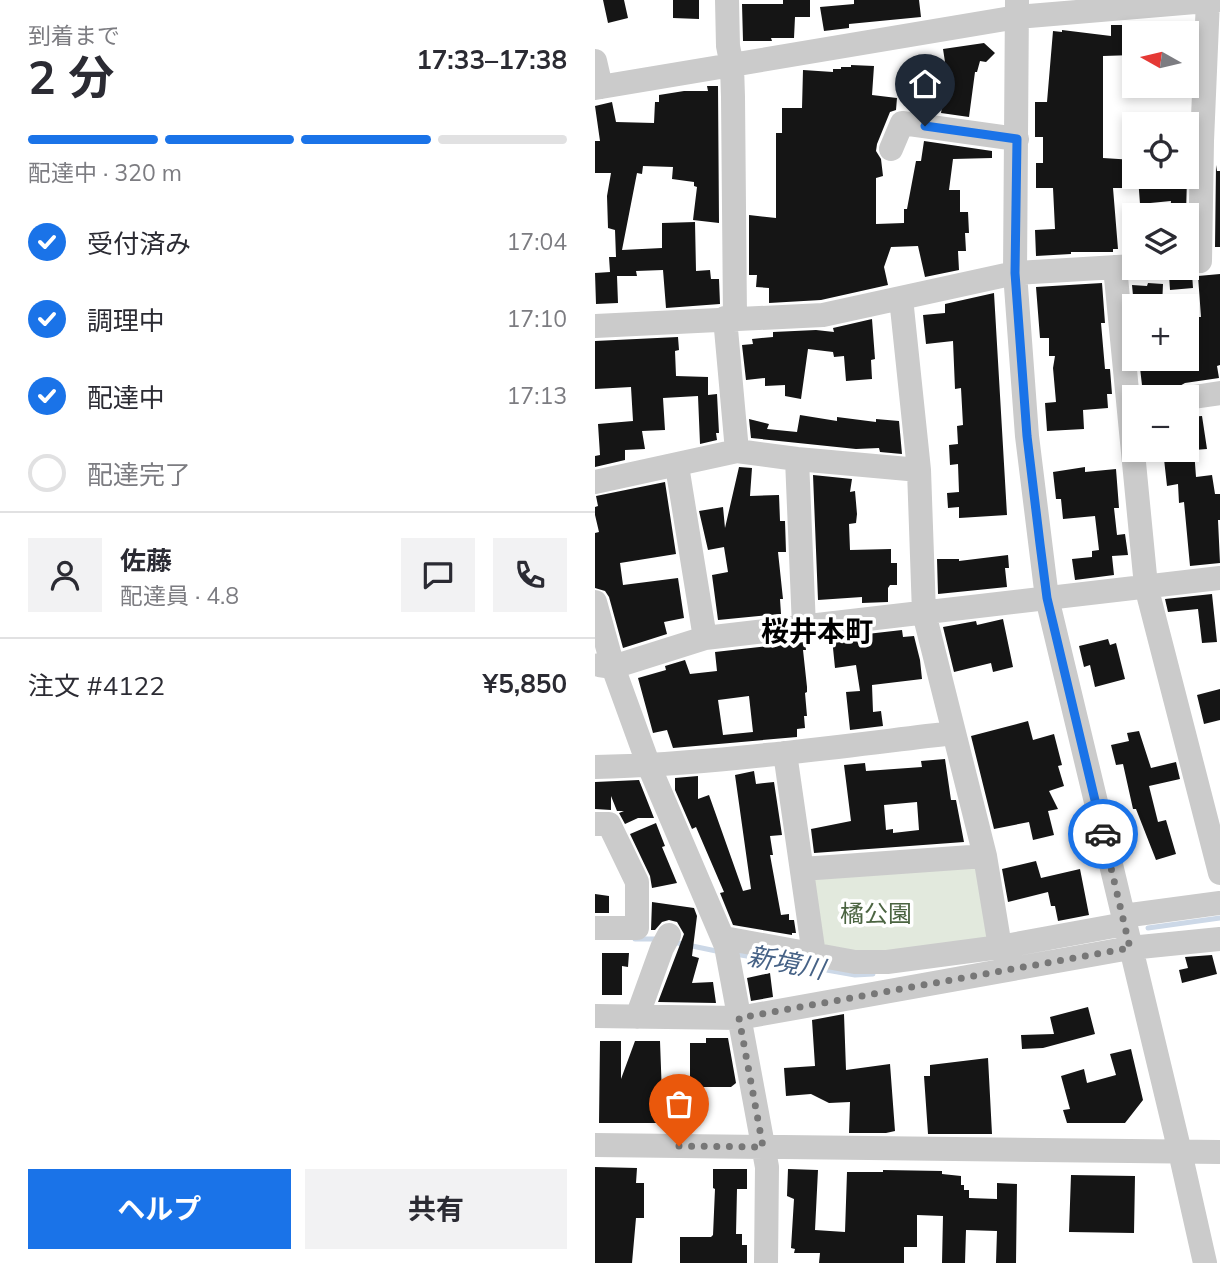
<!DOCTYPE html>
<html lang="ja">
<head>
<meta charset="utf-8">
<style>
	:root { --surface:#fff; --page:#f2f2f3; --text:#2b2b33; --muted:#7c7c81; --line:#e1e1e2; --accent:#1a73e8 }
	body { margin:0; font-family:Mulish,"Noto Sans JP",sans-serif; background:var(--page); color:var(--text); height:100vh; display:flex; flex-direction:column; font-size:26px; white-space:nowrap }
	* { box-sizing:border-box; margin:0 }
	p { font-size:23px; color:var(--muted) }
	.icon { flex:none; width:38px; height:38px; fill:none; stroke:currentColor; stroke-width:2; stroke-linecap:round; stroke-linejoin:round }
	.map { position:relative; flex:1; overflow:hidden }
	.sheet { display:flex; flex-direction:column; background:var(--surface); width:595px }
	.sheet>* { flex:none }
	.needle { width:46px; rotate:278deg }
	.controls { position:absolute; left:527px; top:21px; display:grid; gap:14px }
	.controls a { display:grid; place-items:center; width:77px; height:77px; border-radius:0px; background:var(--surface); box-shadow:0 4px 10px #0003; font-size:35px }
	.pin { position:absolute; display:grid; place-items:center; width:60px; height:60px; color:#fff; margin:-72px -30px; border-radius:50% 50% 50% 0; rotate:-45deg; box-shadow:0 0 7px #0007 }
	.pin .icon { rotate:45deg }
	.courier { position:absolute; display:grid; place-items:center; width:70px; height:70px; margin:-35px; border:5px solid #1a73e8; border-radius:50%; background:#fff; color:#222; box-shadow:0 2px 9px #0007 }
	.summary em { font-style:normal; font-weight:700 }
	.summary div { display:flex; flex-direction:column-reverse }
	.summary { display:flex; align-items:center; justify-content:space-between; height:119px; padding:0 28px }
	h1 { font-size:46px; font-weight:700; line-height:52px }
	.bar { display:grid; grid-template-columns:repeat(4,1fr); gap:10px 7px; align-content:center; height:84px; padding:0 28px }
	.bar i { height:9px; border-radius:5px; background:var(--line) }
	.bar .selected { background:var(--accent) }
	.bar p { grid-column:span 4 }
	.line { display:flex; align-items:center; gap:18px; padding:0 28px; border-top:2px solid var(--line) }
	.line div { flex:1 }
	.round { display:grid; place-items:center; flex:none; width:74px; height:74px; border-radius:0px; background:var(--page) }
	ol { padding:0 28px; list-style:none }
	li { display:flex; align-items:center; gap:21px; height:77px }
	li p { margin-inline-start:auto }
	li .icon { padding:7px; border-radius:50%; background:var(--accent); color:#fff; stroke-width:4 }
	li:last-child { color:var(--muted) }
	li i { width:38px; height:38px; border:4px solid var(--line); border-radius:50% }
	.primary-button { display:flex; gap:14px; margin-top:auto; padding:14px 28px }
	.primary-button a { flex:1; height:80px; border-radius:0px; background:var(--accent); color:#fff; font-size:28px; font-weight:700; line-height:80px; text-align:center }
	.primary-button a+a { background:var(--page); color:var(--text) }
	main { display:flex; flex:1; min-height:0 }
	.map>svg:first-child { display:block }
	.green { fill:#e2e9dd }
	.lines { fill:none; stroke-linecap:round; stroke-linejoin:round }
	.stream { stroke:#ccd8e7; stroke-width:5 }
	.building { fill:#151515; fill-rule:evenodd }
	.minor { stroke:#cbcbcb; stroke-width:24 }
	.done { stroke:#777; stroke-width:7; stroke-dasharray:0 12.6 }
	.route { stroke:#1a73e8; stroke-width:9 }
	.labels { text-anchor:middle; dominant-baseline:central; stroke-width:7; stroke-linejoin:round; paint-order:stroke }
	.park-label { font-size:24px; fill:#4b6441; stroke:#fff }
	.water-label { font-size:26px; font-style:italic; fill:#466286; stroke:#fff }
	.quarter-label { font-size:28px; font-weight:bold; fill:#000; stroke:#fff }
</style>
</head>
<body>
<main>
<section class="sheet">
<div class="summary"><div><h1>2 分</h1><p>到着まで</p></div><em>17:33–17:38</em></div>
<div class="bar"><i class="selected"></i><i class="selected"></i><i class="selected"></i><i></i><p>配達中 · 320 m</p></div>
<ol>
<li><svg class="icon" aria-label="check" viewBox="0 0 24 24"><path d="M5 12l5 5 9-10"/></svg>受付済み<p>17:04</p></li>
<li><svg class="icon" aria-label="check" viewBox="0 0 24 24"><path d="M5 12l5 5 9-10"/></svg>調理中<p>17:10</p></li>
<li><svg class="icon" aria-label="check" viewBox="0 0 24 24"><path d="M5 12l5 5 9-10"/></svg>配達中<p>17:13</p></li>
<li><i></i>配達完了</li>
</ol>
<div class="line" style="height:126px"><a class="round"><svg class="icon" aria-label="person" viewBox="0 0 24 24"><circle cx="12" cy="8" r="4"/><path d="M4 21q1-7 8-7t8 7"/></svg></a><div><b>佐藤</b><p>配達員 · 4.8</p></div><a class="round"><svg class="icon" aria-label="chat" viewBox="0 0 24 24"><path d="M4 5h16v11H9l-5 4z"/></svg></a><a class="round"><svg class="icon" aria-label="phone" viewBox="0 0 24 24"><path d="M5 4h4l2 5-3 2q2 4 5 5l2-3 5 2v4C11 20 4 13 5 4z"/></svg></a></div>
<div class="line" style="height:91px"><div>注文 #4122</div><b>¥5,850</b></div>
<div class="primary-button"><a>ヘルプ</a><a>共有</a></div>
</section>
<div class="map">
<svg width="625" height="1263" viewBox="0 0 625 1263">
	<rect width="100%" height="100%" fill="#fff"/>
	<path class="green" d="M383,862L393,937L300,955L228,948L217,880Z"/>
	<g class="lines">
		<path class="stream" d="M553,928L625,918
			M40,939H65
			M78,942L126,952
			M140,954L260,975L278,974"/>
	</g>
	<path class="building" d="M8,0H29L33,18L13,23Z
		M78,0H104V19L78,18Z
		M188,0H215V17H200L199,38H176L177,41H148L147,4H188Z
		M259,0H324L326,17L254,24V28L229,31L225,7L259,4Z
		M516,25H539V55L508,56V158L539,160V188H518L523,249H518V252H476V254L441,256L440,230L460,229L458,188H441V163H448V137H440V102H452L458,31L467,32V30L516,36Z
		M389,43L400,53L391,62L385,61L382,72H380L374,117L346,113L348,100L315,96L319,65L343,68L342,63L350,62L348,49Z
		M256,65L279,66L277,95L302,98L301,110L295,112L282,144L281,151L286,159L288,176L281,178V224L309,223V209H312L321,161H326L329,141L397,151V158L358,159L354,190H365V212H373L374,233H370L371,251H363L364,270L330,277L323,246L296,247L289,267L293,285L226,300L174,303V288L161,287L162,275H154V215L181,218V133H187V108H207L208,70L238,72V69H246V67H256Z
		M112,86H123L124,223L98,220L102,187L99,186V182L77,179L78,167L48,166L47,174L42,173L27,250L67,248V223L100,222L101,271L115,270L116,279H124L125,304L71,308L68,270L41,271L42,276H22L23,303L1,304L0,273L15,272L14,257H21L20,230L13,228L12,196L16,173H0V141H5L0,106L17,102L21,122L59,123L60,102H64V95L89,91H113Z
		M621,165L622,171H625V247H620Z
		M543,177H592L591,215H575L576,201L545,204Z
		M597,274L598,288L575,290L574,275Z
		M625,274V365L622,366L624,378L590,383L581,388L548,394L544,359H592V317H606L603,276Z
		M507,283L510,323H506L510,369H515L517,394H512L513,408L488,410L489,429L452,431L450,403L461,402L458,368L460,356H454V338H445L441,287Z
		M553,283L568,284L567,306H539L537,285L552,286Z
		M399,293L412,515L364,518V507L353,508L352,493L364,492L363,464L355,465L354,445L363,444L362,426L368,425L366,388L360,389L358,341L331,344L328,315L350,313V304Z
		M277,319L280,359L276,360L277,379L251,381L249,356L239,357L238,352L213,349L206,399L190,396V385L170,386V378L151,380L147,345L158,344L157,339L178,337V332L221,330L239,332L238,328Z
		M83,337L84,350L80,351L81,376L113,377V395L122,394L124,433H121L122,440L105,444L103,396L68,398L70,430L47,431L50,449L30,450V460L0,467V456L5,455L3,424L38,421L36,387L0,389V341Z
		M205,415L242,421V417L281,422V419L304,421L307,454L285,452L284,448L261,449L156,438L154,419L174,424L172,429L202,432Z
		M607,416L612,449L599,450L601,477L617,475L620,494H625V520H623L625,563L595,566L589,502L584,503L583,484L572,486L568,450H592V417Z
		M144,467L157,468L155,496L184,495L185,521H190L191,552H183L188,599H185L186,614L123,620L117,575L133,572L129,547L113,550L104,511L128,507L130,528Z
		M490,467V472L521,469L524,508H519L522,535L530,534L533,555L517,556L519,575L480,580L477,559L497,557V551L504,550L500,516L468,519L466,499H461L458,472Z
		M218,475L257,479L255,492L260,491L262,514L261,523L254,524L255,550L296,549V563H302V585H295L293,588V602L267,603V597L223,600Z
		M70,482L81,554L25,563L28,585L83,578L89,618L69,622L72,634L28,648L14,597L10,591L0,588V533L4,532L0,515V507L3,506L1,496Z
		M413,555L414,568H410L412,587L343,594L342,559H364V561Z
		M617,594L622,642L607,643L603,609L573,612L570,599Z
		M408,619L418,667L398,672L396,663L359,672L348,627L381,621L382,625Z
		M307,630L308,637L319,636L325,660L327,679L277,685L278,712L286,711L288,726L255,730L251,692L265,691L261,665L240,668L237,638Z
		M513,639L515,645L521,643L530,679L500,687L495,665L489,667L484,646Z
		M210,642L211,650H208L212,687V692L210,693L212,716H209L210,728L202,729V737L78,748L72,730L58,733L43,678L71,670L70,666L90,660L95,674L122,671L120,652ZM154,696L158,732L128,735L123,700Z
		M625,689V720L609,724L602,695Z
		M433,721L438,740L459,734L467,765L463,766L469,786L454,791L463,809L453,811L459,835L438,840L434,822L399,829L376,736Z
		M544,731L556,768L581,762L585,779L554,786L563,822L571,820L581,854L561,860L541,809H538L528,764L521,765L516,745L534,741L532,733Z
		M350,759L356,800H361L369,842L219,853L216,829L256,821L249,765L270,763L271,771L327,767L326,761ZM322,802L324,830L298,833V829L291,830L289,805Z
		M159,771L161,784L179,782L187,835L175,836L178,855H175L186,915L194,914V920H199L201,933H197V935L138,925L125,893L129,892L101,827L97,829L80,790V778L103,776V799L114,795L148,891L156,889L140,775Z
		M44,780L59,818H43L30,824L24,813L29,811H22L16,796V810L0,809V782Z
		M61,823L70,846L67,847L82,883L57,888L55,876L35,834Z
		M441,861L446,878L485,869L494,915L463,921L460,906H456L453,892L413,902L407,869Z
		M0,894L14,896V913H0Z
		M57,902L99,908L102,916L97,956L104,958L97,983L118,982L121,1003L63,1002L89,934L82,922L74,920L67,922L60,930H56Z
		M7,953H34L33,967L27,966V995H7Z
		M617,955L622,974L587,983L584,970L593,968L590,957Z
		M175,973L178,997L156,1001L152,978Z
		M493,1007L500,1034L448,1048L427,1049L426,1035L459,1034L455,1017Z
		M249,1014L251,1070L295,1064L300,1131L291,1133H254L255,1102L234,1103L216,1094L191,1096L189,1068L220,1066L217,1020Z
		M111,1038H133L141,1083L136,1087H95V1043H111Z
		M5,1041H26V1079L40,1041H65L68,1123H4Z
		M536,1049L548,1100L530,1123H472L468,1110L475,1109L466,1076L489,1069L492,1083L521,1075L515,1054Z
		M393,1058L397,1134H333L329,1076H335V1065Z
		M0,1167L42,1168L41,1183H49V1218H41L37,1263H0Z
		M118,1169H152V1189H142L141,1234H147V1245H152V1263H85V1237H116L118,1235L120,1189L118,1188Z
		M193,1169L223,1170L220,1230L250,1232L252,1172H288V1170L347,1171V1174L366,1176V1185H369V1190H374V1198L402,1199V1183L422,1184L421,1263H401L402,1231L371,1230L370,1263H347L348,1216L322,1215V1247H309V1263H224L225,1253H199L200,1249L196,1248L199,1199L192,1196Z
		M476,1175L540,1176L539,1233L474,1232Z"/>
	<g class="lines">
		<path class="minor" d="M132,0L133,46L137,66L138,97L140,318
			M422,0L420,273L432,436L452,598L585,1152L610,1263
			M0,61L6,87
			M0,88L422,17L625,0
			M296,149L307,123L422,139
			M605,261L607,141L613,0
			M520,267L551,586L625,873
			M306,298L324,470L329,613L390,856L405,947
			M130,318L142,451
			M0,326L228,315L420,273L539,266
			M592,398L625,393
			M202,459L209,627
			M82,466L110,638
			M0,482L142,451L202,459L324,470
			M0,602L18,667L54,766L131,946L172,1167L171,1263
			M4,665L18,667L110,638L625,578
			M190,753L219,955
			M0,767C120,764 239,747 358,733
			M0,824H14L42,882V928H0
			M207,869L390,856
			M528,916L625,903
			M129,938L260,962H292L405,947L530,924
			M0,1016L144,1018L535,948L625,939
			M42,1017L67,948L74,935
			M0,1145L625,1152"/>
	</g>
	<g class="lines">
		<path class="done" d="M84,1146L168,1147L144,1018L535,948L508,834"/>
		<path class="route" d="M330,126L422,139L420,273L432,436L445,544L452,598L508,834"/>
	</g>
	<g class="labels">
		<g class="park-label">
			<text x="281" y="913">橘公園</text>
		</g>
		<g class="water-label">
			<text transform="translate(191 962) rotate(11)">新境川</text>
		</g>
		<g class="quarter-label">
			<text x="222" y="630">桜井本町</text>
		</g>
	</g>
</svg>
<div class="controls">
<a><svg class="needle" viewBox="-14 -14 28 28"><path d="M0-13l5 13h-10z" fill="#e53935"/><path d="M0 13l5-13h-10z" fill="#7c7c81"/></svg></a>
<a><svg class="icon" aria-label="locate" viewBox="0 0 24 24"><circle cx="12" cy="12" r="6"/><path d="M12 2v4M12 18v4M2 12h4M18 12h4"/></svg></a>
<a><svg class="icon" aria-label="layers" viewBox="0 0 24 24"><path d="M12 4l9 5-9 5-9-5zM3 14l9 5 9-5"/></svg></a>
<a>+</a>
<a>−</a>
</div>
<div class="pin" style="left:84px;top:1146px;background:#ea580c"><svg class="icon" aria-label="bag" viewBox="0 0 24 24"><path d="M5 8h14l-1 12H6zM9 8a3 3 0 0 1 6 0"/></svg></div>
<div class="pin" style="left:330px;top:126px;background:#1f2937"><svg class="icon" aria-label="home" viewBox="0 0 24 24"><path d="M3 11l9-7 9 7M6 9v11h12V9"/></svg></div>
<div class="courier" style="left:508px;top:834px"><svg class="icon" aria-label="car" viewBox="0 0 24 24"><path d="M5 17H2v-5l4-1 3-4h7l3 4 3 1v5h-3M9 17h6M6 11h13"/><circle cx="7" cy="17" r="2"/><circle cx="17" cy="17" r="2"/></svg></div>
</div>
</main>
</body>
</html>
